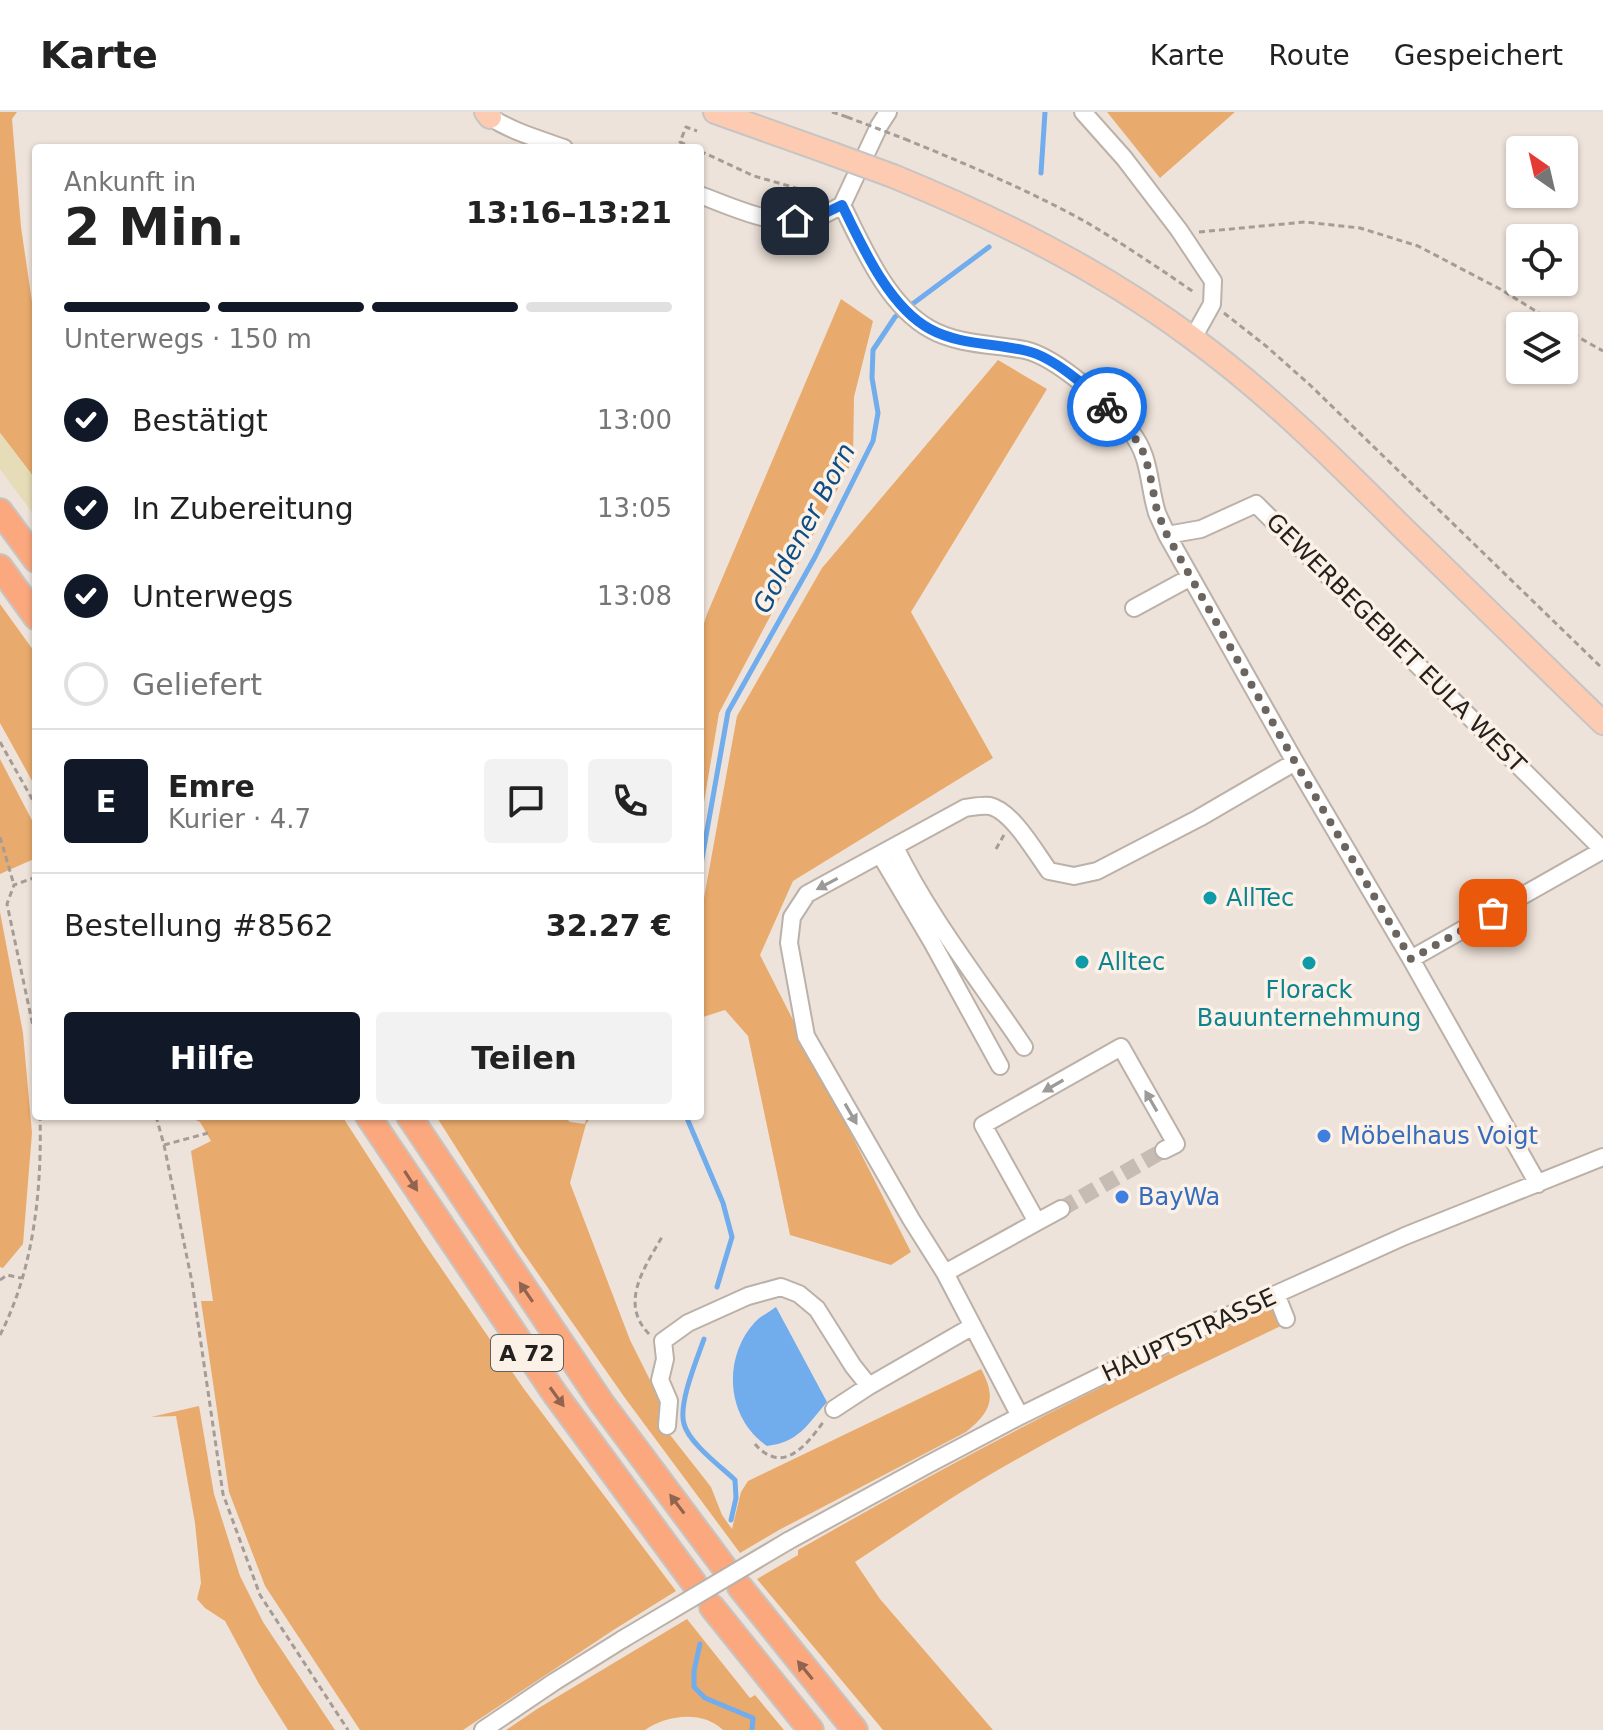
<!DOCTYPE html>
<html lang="de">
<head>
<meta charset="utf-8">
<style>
	:root { --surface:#fff; --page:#f2f2f2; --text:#222; --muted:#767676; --line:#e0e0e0; --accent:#111827 }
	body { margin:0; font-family:"DejaVu Sans",sans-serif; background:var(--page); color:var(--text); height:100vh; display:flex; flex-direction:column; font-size:30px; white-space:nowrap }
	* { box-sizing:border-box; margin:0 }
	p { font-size:26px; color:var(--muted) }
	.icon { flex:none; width:44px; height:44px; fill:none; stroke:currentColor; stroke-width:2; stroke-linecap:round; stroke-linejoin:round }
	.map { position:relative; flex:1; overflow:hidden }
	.side { position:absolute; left:32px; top:32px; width:672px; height:976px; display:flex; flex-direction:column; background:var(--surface); border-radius:8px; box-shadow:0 2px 6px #0004 }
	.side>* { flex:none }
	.needle { width:52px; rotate:326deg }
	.fabs { position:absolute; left:1506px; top:24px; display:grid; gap:16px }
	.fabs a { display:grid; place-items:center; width:72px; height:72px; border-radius:8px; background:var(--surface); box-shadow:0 2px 6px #0004; font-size:40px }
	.pin { position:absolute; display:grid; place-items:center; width:68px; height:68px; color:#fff; margin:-34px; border-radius:16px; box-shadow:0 4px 12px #0006 }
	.courier { position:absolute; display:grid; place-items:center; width:80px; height:80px; margin:-40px; border:6px solid #1a73e8; border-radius:50%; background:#fff; color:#222; box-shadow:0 2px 10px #0007 }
	.head em { font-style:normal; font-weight:600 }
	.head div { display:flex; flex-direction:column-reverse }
	.head { display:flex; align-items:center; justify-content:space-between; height:136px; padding:0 32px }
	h1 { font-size:52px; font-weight:600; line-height:60px }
	.bar { display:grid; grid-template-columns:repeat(4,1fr); gap:12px 8px; align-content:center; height:96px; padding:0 32px }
	.bar i { height:10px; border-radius:6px; background:var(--line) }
	.bar .selected { background:var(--accent) }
	.bar p { grid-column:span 4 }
	.line { display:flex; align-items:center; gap:20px; padding:0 32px; border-top:2px solid var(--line) }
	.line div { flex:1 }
	.round { display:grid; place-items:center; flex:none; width:84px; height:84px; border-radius:8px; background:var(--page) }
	ol { padding:0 32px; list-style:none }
	li { display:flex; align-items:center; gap:24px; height:88px }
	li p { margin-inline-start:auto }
	li .icon { padding:8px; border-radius:50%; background:var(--accent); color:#fff; stroke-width:4 }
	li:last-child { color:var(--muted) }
	li i { width:44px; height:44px; border:4px solid var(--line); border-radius:50% }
	.cta { display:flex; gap:16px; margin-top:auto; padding:16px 32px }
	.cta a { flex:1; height:92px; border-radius:8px; background:var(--accent); color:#fff; font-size:32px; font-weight:600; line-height:92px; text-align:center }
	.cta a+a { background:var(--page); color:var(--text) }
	header { display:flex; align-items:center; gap:48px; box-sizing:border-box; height:112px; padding:0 40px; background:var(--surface); border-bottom:2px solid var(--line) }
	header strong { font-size:38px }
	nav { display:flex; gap:44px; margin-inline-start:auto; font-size:28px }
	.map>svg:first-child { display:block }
	.green { fill:#e9ab6d }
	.sand { fill:#e6dcb7 }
	.water { fill:#71acec }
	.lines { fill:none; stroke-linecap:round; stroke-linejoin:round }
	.stream { stroke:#71acec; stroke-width:5 }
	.minor-tunnel { stroke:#c6bcb4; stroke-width:16; stroke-dasharray:16 8; stroke-linecap:butt }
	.minor-casing { stroke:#bbb1a8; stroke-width:20 }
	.major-casing { stroke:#c6c5c4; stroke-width:26 }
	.highway-casing { stroke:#c6c5c4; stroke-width:28 }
	.path { stroke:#a59c95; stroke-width:3; stroke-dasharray:6 4; stroke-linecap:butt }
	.minor { stroke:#fff; stroke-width:16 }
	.major { stroke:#fdcbb2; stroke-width:22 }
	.highway { stroke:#fba87e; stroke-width:24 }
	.minor-bridge-casing { stroke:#bbb1a8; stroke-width:20; stroke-linecap:butt }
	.major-bridge-casing { stroke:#c6c5c4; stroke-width:26; stroke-linecap:butt }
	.path-bridge { stroke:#a59c95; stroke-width:3; stroke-dasharray:6 4; stroke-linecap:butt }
	.minor-bridge { stroke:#fff; stroke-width:16 }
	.major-bridge { stroke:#fdcbb2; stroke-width:22 }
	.oneway { fill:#9c9b99 }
	.oneway2 { fill:#90644e }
	.done { stroke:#6b645f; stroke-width:8; stroke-dasharray:0 14.4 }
	.route { stroke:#1a73e8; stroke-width:10 }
	.culture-dot { fill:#0f9aa8; stroke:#fbf1e7; stroke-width:3 }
	.shop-dot { fill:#3f7fe0; stroke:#fbf1e7; stroke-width:3 }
	.labels { text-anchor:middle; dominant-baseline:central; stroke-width:7; stroke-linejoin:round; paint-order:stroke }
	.shield { fill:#fbf1e7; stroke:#645f5a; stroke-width:2 }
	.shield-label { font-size:22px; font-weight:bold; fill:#24201d }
	.street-label { font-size:24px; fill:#24201d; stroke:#fbf1e7 }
	.culture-label { font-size:24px; fill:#0d838f; stroke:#fbf1e7; text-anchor:start }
	.shop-label { font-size:24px; fill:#366cbe; stroke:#fbf1e7; text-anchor:start }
	.water-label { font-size:26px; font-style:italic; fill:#0c4d86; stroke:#fbf1e7 }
</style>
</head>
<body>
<header>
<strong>Karte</strong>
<nav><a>Karte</a><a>Route</a><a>Gespeichert</a></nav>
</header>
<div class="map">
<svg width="1603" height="1618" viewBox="0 0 1603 1618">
	<rect width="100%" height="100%" fill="#eee3da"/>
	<path class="green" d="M0,0H17L12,7L21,115L36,217V368L0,321Z
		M1107,0H1235L1160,66Z
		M841,187L873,209L854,285L853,348L719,601L700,714V524L707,502Z
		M998,248L1047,277L911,500L993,646L793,769L760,843L911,1140L891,1153L790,1123L748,924L725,898L700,906V808L737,604L822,456Z
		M0,492L36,542V676L0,611Z
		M0,647L36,716V744L34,747L0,762Z
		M0,800L23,921L32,1021L23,1132L3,1156L0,1155Z
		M187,1004H342L424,1131L524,1277L676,1479L615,1517L463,1618H360L265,1474L229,1380L201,1189H213L191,1039L211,1029L200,1010Z
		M436,1004H564L570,1010L585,1012L587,1004H592L586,1012L570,1071L630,1228L661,1290L660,1310L711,1375L722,1403L732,1417L741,1380L748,1369L981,1257C997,1286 991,1300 966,1320L779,1418L740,1441L625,1286L518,1133Z
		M1265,1198H1273L1281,1214C1167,1268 1053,1322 947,1389C916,1409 886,1430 855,1450L880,1487L993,1618H883L757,1467L798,1443V1438C950,1351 1105,1269 1265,1198Z
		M199,1294L214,1382L240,1464L263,1510L335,1618H288L259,1572L225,1509L205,1496L197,1487L201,1471L195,1411L176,1304L151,1305Z
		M687,1507L750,1586L755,1583L784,1618H723C702,1598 667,1603 645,1618H506L537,1597Z"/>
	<path class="sand" d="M0,321L36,368V406L0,357Z"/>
	<path class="water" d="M776,1195L827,1290C807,1313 799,1330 767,1334C726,1306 722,1246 755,1210C761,1204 769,1200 776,1195Z"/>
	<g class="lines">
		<path class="stream" d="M1041,61L1045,0
			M700,758L728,600L815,445L873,329L878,301L872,266L873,238L895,205L989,135
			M686,1004L723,1091L732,1125L717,1175
			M704,1227C697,1247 678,1292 684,1312C689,1331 720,1354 735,1368L736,1386L731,1408
			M700,1532L694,1559V1575L705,1586L753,1606L752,1618"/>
		<path class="minor-tunnel" d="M1061,1097L1164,1038"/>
		<defs>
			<path id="minor" d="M1083,0L1124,46L1179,118L1213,169L1212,192L1193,226
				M490,5C513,20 539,27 564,36
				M700,83C735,96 775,116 813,107C823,104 833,98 842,93
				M842,93C863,135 887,193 930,217C958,233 994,232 1025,238C1057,245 1111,294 1131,320C1151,345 1148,372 1157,401C1160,408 1164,416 1167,423L1295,650L1411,847L1538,1072
				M842,93L879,14L888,0
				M1167,423L1201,417L1256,392L1603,738L1411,847
				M1134,496L1191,465
				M895,735C930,807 980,869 1024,935
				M881,744L932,830L1000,954
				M1061,1097L1037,1110L983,1013L1121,935L1176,1032L1164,1038
				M945,1161L1037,1110
				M1276,1182L1286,1207
				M834,1297L869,1274L973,1214
				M1020,1304L945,1161L911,1107L806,924L789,831L792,805L807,782L965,696C973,695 982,693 990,694C1012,699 1036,741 1049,759L1074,764L1097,759L1199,706L1295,650
				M667,1314L669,1289L660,1268L665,1247L663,1229L688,1211L748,1184L781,1175L799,1182L817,1197L853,1254L869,1274
				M788,1429L927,1353L1020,1304L1170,1230L1405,1124L1603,1045
				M483,1618L554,1570L623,1527"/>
			<path id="major" d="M486,0L490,5
				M715,0L833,42
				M893,64C998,107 1099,157 1191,225C1268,281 1336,349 1403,416C1470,481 1536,546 1603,611"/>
			<path id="highway" d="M0,399L36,448
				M0,455L36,505
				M368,1004L555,1282L694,1471
				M409,1004L601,1290L724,1455
				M740,1475L855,1618
				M712,1495L811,1618"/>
		</defs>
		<use href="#minor" class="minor-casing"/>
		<use href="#major" class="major-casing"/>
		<use href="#highway" class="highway-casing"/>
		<path class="path" d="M832,0L847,5
			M905,27C966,52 1028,78 1086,110C1123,132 1159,156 1195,181
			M694,36L680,30L686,15L697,19
			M700,39L754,64L824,84
			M1199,120L1305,110L1360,116L1418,134L1500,177L1560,214
			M1224,201L1266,234L1310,273L1603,557
			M1564,217L1603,239
			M0,630L36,694
			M0,725L14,773
			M996,737L1004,723
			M36,765L14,773L7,792L34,919L36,935
			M156,1004L164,1033L192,1170L223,1382L260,1483L348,1618
			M164,1033L208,1021
			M0,1168L7,1163L21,1166
			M649,1222C618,1190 646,1154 663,1123
			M0,1223C34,1157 42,1077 40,1004
			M755,1332C759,1337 765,1342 771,1344C793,1353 813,1324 824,1309"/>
		<use href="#minor" class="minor"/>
		<use href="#major" class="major"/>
		<use href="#highway" class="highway"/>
		<defs>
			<path id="minor-bridge" d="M623,1527L788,1429"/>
			<path id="major-bridge" d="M833,42L893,64"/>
		</defs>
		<use href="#minor-bridge" class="minor-bridge-casing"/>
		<use href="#major-bridge" class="major-bridge-casing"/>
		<path class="path-bridge" d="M847,5L905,27"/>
		<use href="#minor-bridge" class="minor-bridge"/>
		<use href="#major-bridge" class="major-bridge"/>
	</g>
	<defs><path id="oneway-solid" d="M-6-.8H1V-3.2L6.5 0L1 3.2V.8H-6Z" transform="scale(2)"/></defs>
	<g class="oneway">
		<use href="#oneway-solid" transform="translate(827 772) rotate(152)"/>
		<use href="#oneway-solid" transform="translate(1053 974) rotate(150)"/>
		<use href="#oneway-solid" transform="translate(1151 989) rotate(-120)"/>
		<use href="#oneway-solid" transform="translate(851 1002) rotate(60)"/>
	</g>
	<g class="oneway2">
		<use href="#oneway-solid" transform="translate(411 1069) rotate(57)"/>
		<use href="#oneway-solid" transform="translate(526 1180) rotate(-124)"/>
		<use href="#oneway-solid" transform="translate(557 1285) rotate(54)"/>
		<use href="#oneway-solid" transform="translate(677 1392) rotate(-127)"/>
		<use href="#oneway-solid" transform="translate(805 1558) rotate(-129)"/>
	</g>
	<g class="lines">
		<path class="done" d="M1107,295L1131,320L1142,337L1149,358L1157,399L1167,423L1295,650L1411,847L1493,801"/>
		<path class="route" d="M795,109L815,106L842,93C862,134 889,195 930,217C959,233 995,231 1027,239C1053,245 1088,275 1107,295"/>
	</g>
	<g class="culture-dot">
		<circle cx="1210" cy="786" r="8"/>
		<circle cx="1082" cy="850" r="8"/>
		<circle cx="1309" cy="851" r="8"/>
	</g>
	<g class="shop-dot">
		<circle cx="1324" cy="1024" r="8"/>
		<circle cx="1122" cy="1085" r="8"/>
	</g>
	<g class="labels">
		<rect class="shield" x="491" y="1223" width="72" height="36" rx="6"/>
		<g class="shield-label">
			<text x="527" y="1241">A 72</text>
		</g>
		<g class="street-label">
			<text transform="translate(1396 531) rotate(45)">GEWERBEGEBIET EULA WEST</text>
			<text transform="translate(1189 1223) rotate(-25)">HAUPTSTRASSE</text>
		</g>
		<g class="culture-label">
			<text x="1226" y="786">AllTec</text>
			<text x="1098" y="850">Alltec</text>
			<text x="1309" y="878" text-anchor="middle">Florack<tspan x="1309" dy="28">Bauunternehmung</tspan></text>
		</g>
		<g class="shop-label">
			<text x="1340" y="1024">Möbelhaus Voigt</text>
			<text x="1138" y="1085">BayWa</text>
		</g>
		<g class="water-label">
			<text transform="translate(804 416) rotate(-62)">Goldener Born</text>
		</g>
	</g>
</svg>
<div class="fabs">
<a><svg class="needle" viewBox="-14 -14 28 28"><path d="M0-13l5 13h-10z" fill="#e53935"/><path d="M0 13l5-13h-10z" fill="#767676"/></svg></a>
<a><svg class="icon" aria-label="locate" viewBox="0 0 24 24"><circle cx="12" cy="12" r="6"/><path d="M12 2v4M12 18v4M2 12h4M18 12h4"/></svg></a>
<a><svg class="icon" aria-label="layers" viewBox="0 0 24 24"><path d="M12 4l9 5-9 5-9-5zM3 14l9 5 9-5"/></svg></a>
</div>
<div class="pin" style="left:1493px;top:801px;background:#ea580c"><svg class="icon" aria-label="bag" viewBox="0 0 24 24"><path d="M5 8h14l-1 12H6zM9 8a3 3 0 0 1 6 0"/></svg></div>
<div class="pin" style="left:795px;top:109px;background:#1f2937"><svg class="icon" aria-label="home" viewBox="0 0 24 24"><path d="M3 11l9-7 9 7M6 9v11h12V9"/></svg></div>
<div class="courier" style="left:1107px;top:295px"><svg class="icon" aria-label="bike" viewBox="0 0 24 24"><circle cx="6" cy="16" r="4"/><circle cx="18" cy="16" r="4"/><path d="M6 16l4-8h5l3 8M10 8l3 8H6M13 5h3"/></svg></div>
<section class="side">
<div class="head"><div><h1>2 Min.</h1><p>Ankunft in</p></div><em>13:16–13:21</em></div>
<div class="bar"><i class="selected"></i><i class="selected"></i><i class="selected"></i><i></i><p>Unterwegs · 150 m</p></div>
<ol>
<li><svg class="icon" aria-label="check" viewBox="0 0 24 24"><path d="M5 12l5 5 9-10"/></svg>Bestätigt<p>13:00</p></li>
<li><svg class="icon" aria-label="check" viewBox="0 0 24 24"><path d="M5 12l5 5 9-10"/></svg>In Zubereitung<p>13:05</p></li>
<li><svg class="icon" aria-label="check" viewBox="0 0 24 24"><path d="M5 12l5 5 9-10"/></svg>Unterwegs<p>13:08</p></li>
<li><i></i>Geliefert</li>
</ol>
<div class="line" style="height:144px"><b class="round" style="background:var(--accent);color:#fff">E</b><div><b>Emre</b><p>Kurier · 4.7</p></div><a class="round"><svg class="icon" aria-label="chat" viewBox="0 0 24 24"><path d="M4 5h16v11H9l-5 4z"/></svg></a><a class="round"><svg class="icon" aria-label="phone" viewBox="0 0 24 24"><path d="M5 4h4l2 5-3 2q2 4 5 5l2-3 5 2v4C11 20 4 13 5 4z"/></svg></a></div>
<div class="line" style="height:104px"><div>Bestellung #8562</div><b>32.27 €</b></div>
<div class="cta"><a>Hilfe</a><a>Teilen</a></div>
</section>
</div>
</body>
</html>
